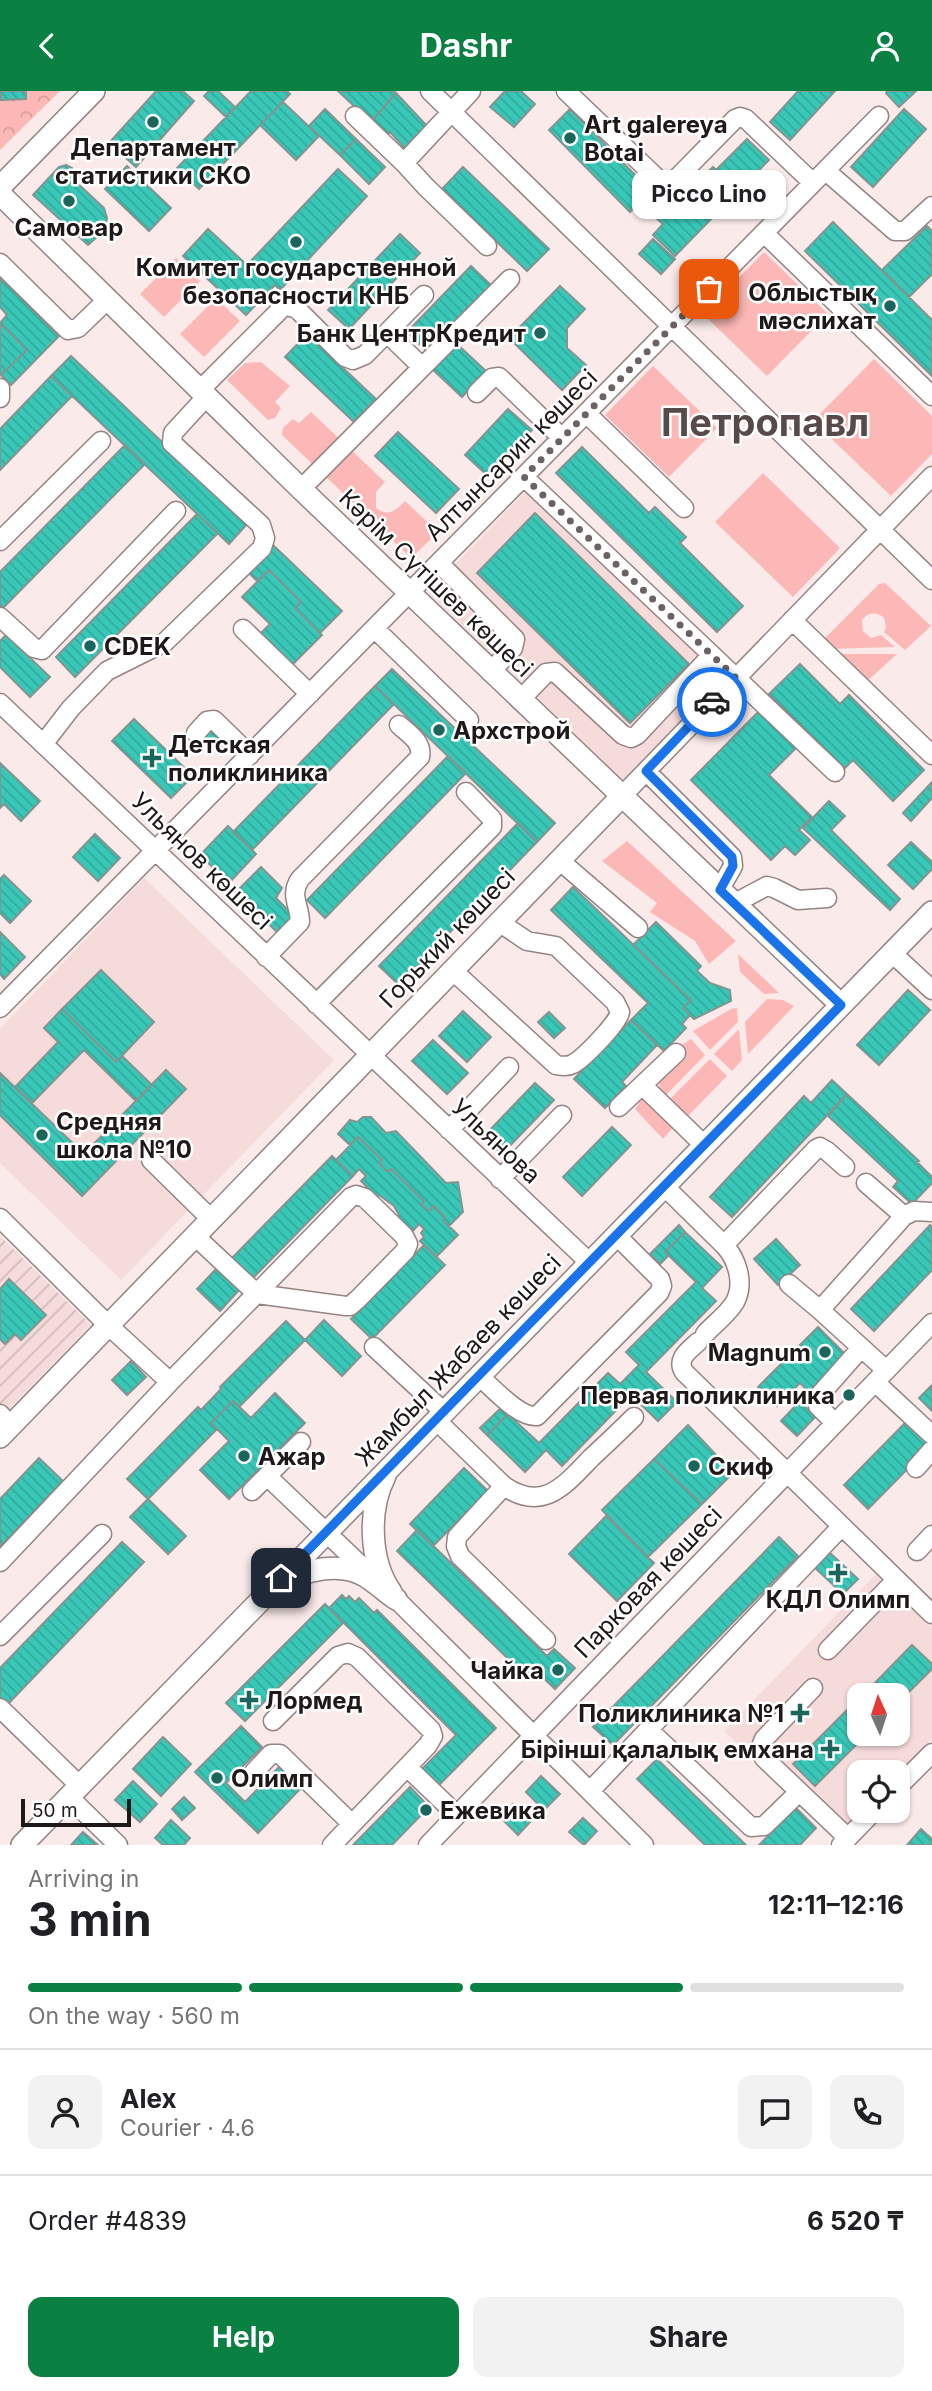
<!DOCTYPE html>
<html lang="en">
<head>
<meta charset="utf-8">
<style>
	:root { --surface:#fff; --page:#f2f2f2; --text:#202124; --muted:#757577; --line:#e0e0e0; --accent:#0b8043 }
	body { margin:0; font-family:Inter,sans-serif; background:var(--page); color:var(--text); height:100vh; display:flex; flex-direction:column; font-size:26px; white-space:nowrap }
	* { box-sizing:border-box; margin:0 }
	p { font-size:23px; color:var(--muted) }
	.icon { flex:none; width:38px; height:38px; fill:none; stroke:currentColor; stroke-width:2; stroke-linecap:round; stroke-linejoin:round }
	.map { position:relative; height:1754px; overflow:hidden }
	.drawer { display:flex; flex-direction:column; background:var(--surface); flex:1 }
	.drawer>* { flex:none }
	.needle { width:46px; rotate:357deg }
	.tools { position:absolute; left:847px; top:1592px; display:grid; gap:14px }
	.tools a { display:grid; place-items:center; width:63px; height:63px; border-radius:14px; background:var(--surface); box-shadow:0 2px 5px #0004; font-size:35px }
	.scale { position:absolute; left:21px; bottom:18px; width:110px; box-sizing:border-box; padding-left:7px; border:4px solid #1e1818; border-top:0; font-size:19px; line-height:24px; white-space:nowrap; color:#1e1818; -webkit-text-stroke:5px #fff; paint-order:stroke }
	.pin { position:absolute; display:grid; place-items:center; width:60px; height:60px; color:#fff; margin:-30px; border-radius:14px; box-shadow:0 4px 10px #0006 }
	.courier { position:absolute; display:grid; place-items:center; width:70px; height:70px; margin:-35px; border:5px solid #1a73e8; border-radius:50%; background:#fff; color:#222; box-shadow:0 2px 9px #0007 }
	.bubble { position:absolute; height:49px; border-radius:14px; background:var(--surface); box-shadow:0 2px 5px #0004; font-size:23px; font-weight:700; line-height:49px; text-align:center }
	.overview em { font-style:normal; font-weight:700 }
	.overview div { display:flex; flex-direction:column-reverse }
	.overview { display:flex; align-items:center; justify-content:space-between; height:119px; padding:0 28px }
	h1 { font-size:46px; font-weight:700; line-height:52px }
	.bar { display:grid; grid-template-columns:repeat(4,1fr); gap:10px 7px; align-content:center; height:84px; padding:0 28px }
	.bar i { height:9px; border-radius:5px; background:var(--line) }
	.bar .current { background:var(--accent) }
	.bar p { grid-column:span 4 }
	.line { display:flex; align-items:center; gap:18px; padding:0 28px; border-top:2px solid var(--line) }
	.line div { flex:1 }
	.round { display:grid; place-items:center; flex:none; width:74px; height:74px; border-radius:14px; background:var(--page) }
	.action { display:flex; gap:14px; margin-top:auto; padding:14px 28px }
	.action a { flex:1; height:80px; border-radius:14px; background:var(--accent); color:#fff; font-size:28px; font-weight:700; line-height:80px; text-align:center }
	.action a+a { background:var(--page); color:var(--text) }
	header { display:flex; justify-content:space-between; align-items:center; height:91px; padding:0 28px; background:var(--accent); color:#fff; font-size:32px; font-weight:700 }
	.map>svg:first-child { display:block }
	.built { fill:#f5dbda; fill-rule:evenodd }
	.industrial { fill:url(#industrial-furrows) }
	.green { fill:#fbb8b7 }
	.park { fill:url(#park-crowns) }
	.building { fill:url(#building-back-hatch); stroke:#849491; stroke-width:2 }
	.lines { fill:none; stroke-linecap:round; stroke-linejoin:round }
	.minor-casing { stroke:#948484; stroke-width:21 }
	.major-casing { stroke:#948484; stroke-width:24 }
	.minor { stroke:#fff; stroke-width:18 }
	.major { stroke:#fff; stroke-width:21 }
	.done { stroke:#6b6262; stroke-width:7; stroke-dasharray:0 12.6 }
	.route { stroke:#1a73e8; stroke-width:9 }
	.poi-dot { fill:#1b655c; stroke:#fff; stroke-width:2.5 }
	.labels { text-anchor:middle; dominant-baseline:central; stroke-width:5; stroke-linejoin:round; paint-order:stroke }
	.poi-label { font-size:24px; font-weight:bold; fill:#1e1818; stroke:#fff; text-anchor:start }
	.street-label { font-size:24px; fill:#1e1818; stroke:#fff }
	.town-label { font-size:38px; font-weight:bold; fill:#584a49; stroke:#fff }
</style>
</head>
<body>
<header><svg class="icon" aria-label="back" viewBox="0 0 24 24"><path d="M15 5l-7 7 7 7"/></svg>Dashr<svg class="icon" aria-label="person" viewBox="0 0 24 24"><circle cx="12" cy="8" r="4"/><path d="M4 21q1-7 8-7t8 7"/></svg></header>
<div class="map">
<svg width="932" height="1754" viewBox="0 0 932 1754">
	<defs>
		<pattern id="industrial-furrows" width="10" height="10" patternUnits="userSpaceOnUse" patternTransform="scale(1.75)"><rect width="10" height="10" fill="#f5dbda"/><path d="M-1 1l2-2M0 10L10 0M9 11l2-2" fill="none" stroke="#d2bbba"/></pattern>
		<pattern id="park-crowns" width="20" height="18" patternUnits="userSpaceOnUse" patternTransform="scale(1.75)"><rect width="20" height="18" fill="#fbb8b7"/><path d="M2 6a3 3 0 1 1 6 0M12 15a3 3 0 1 1 6 0" fill="none" stroke="#d79d9d"/></pattern>
		<pattern id="building-back-hatch" width="6" height="6" patternUnits="userSpaceOnUse" patternTransform="scale(1.75)"><rect width="6" height="6" fill="#39c8b7"/><path d="M-1 5l2 2M0 0l6 6M5-1l2 2" fill="none" stroke="#32ab9d"/></pattern>
	</defs>
	<rect width="100%" height="100%" fill="#fbeaea"/>
	<path class="built" d="M527,399L722,587L623,689L428,501Z
		M144,787L334,969L121,1189L0,1072V938Z
		M877,1482L932,1536V1647L898,1682H859V1720H861L835,1747L724,1640ZM859,1605H898V1643H859Z"/>
	<path class="industrial" d="M0,1145L91,1234L0,1327Z"/>
	<path class="green" d="M764,161L828,223L767,285L703,223Z
		M176,167L200,190L164,226L140,203Z
		M216,207L240,230L204,266L180,243Z
		M874,268L932,325V363L891,405L813,330Z
		M261,271L290,295L275,311L281,317L275,327L268,329L227,289L245,272Z
		M653,275L717,337L669,386L605,324Z
		M311,321L385,391L376,401V417C389,426 395,420 405,410L438,441L411,467L282,344L283,337L293,328L299,332Z
		M763,382L840,457L793,506L715,431Z
		M885,492L931,535L905,559L884,541L886,536L884,527C876,520 868,521 862,529L863,540L871,547L881,544L895,556L828,558L821,551L879,493Z
		M833,563H897L864,593Z
		M627,750L736,850L709,873L695,850L650,821L657,812L602,770Z
		M738,863L779,902L764,903L740,881Z
		M767,908L783,909L794,915L748,963L745,931Z
		M737,917L738,931L710,959L693,940L731,918Z
		M739,938L742,969L732,980L714,963Z
		M691,948L705,964L663,1007L660,1002L659,992L686,963L682,954Z
		M710,968L727,985L686,1027L667,1011Z
		M642,1008L651,1011L675,1034L663,1048L635,1018Z"/>
	<path class="park" d="M0,0H60L0,59Z"/>
	<path class="building" d="M1,0H26V8L1,9Z
		M156,0H183L194,10L136,76L109,52Z
		M209,0H218L235,16L226,26L204,5Z
		M251,0H287L290,3L199,98L177,77Z
		M338,0H394L396,2L371,31Z
		M505,0H521L535,13L514,36L490,16Z
		M798,0H835L790,49L770,31Z
		M887,0H916L899,16L886,2Z
		M396,2L430,38L409,62L390,41L385,46L371,31Z
		M283,11L319,45L296,69L260,34Z
		M325,18L356,48L340,64L309,35Z
		M570,18L651,100L630,121L549,39Z
		M904,18L926,38L873,96L851,76Z
		M356,48L385,76L369,93L340,64Z
		M747,48L769,69L675,165L653,144L663,133L649,121L676,92L687,101L713,76L716,79Z
		M66,74L72,77L74,89L104,117L107,127L105,139L88,154L33,104L59,76Z
		M127,75L171,117L149,140L105,98Z
		M463,76L549,158L527,180L442,98Z
		M338,78L367,105L280,199L275,194L246,224L183,165L208,138L247,174Z
		M833,131L932,229V285L805,160Z
		M927,135L932,140V183L909,206L882,179Z
		M400,143L420,162L349,238L328,219Z
		M653,148L675,168L661,183L639,163Z
		M471,175L494,197L430,263L407,241Z
		M0,186L59,245L11,294L1,284L27,259L0,232L7,224L0,216Z
		M560,195L585,218L567,237V257L586,274L562,299L509,247Z
		M0,232L27,259L1,284L0,282Z
		M307,243L376,308L354,331L285,266Z
		M457,253L486,280L462,306L432,278Z
		M71,265L248,432L229,453L51,285Z
		M51,285L72,305L0,379V338Z
		M508,318L532,339L488,385L465,364Z
		M398,341L459,398L436,422L375,365Z
		M125,354L145,373L3,517L0,514V481Z
		M582,356L649,422L655,416L686,446L680,452L743,515L717,541L556,382Z
		M535,422L689,573L630,632L477,482Z
		M197,423L218,442L75,586L56,566Z
		M272,453L342,520L320,542L295,517L301,511L269,479L257,490L247,480Z
		M269,479L301,511L295,517L322,544L292,574L261,542L270,533L242,506Z
		M6,544L50,586L30,606L0,576V550Z
		M800,573L840,613L849,604L924,679L893,710L853,669L844,678L769,603Z
		M392,578L555,732L537,751L375,595Z
		M375,595L394,613L252,759L233,741Z
		M764,615L801,652L769,684L812,726L799,739L810,749L795,764L785,755L771,769L691,689Z
		M134,628L193,685L171,707L112,650Z
		M212,637L227,652L218,661L203,646Z
		M448,665L466,682L325,827L307,809Z
		M0,672L40,710L21,730L4,713L0,717Z
		M932,691V707L911,730L903,722Z
		M829,710L845,725L831,739L900,808L890,819L803,737Z
		M518,732L537,751L399,894L379,875Z
		M228,735L256,763L229,792L200,764Z
		M95,743L120,767L98,790L73,766Z
		M911,751L932,771V778L913,798L888,774Z
		M261,776L282,797L276,807L295,826L278,842L236,801Z
		M4,784L31,810L10,832L0,822V788Z
		M573,796L691,909L683,917L690,924L682,933L686,937L664,960L631,929L648,912L551,819Z
		M656,831L701,875L697,880L710,892L730,899L731,910L694,928L683,917L691,909L633,854Z
		M0,841L25,866L4,888L0,883Z
		M101,879L154,931L116,971L62,918Z
		M908,899L930,919L879,974L857,954Z
		M62,918L116,971L122,965L152,994L136,1010L84,959L32,1012L15,996L58,951L44,937Z
		M463,920L491,946L467,971L439,945Z
		M549,921L565,937L554,947L538,931Z
		M631,929L657,954L622,991L626,995L605,1017L574,988Z
		M433,949L468,982L447,1003L412,970Z
		M166,979L186,998L82,1105L0,1024V982L84,1063Z
		M832,989L847,1003L732,1126L710,1106L804,1005L811,1012Z
		M535,992L554,1009L502,1063L483,1046Z
		M847,1003L919,1070L917,1071L932,1086V1092L912,1113L893,1096L898,1090L828,1025Z
		M363,1026H371L386,1042L396,1040L446,1092L458,1091L463,1121L449,1135L443,1129L445,1126L434,1115L429,1120L421,1113L424,1110L391,1078L388,1081L379,1072L382,1069L358,1046L350,1054L338,1043L350,1029L357,1031Z
		M612,1036L631,1054L582,1105L563,1086Z
		M358,1046L382,1069L379,1072L388,1081L391,1078L424,1110L421,1113L429,1120L434,1115L445,1126L443,1129L458,1144L436,1166L420,1150L424,1146L421,1142L424,1138L419,1133L412,1141L397,1126L399,1124L394,1115L379,1104L377,1106L361,1090L366,1085L359,1078L353,1085L336,1069Z
		M332,1065L353,1085L252,1188L231,1168Z
		M679,1134L685,1141L665,1161L669,1164L660,1173L650,1163Z
		M930,1134L932,1136V1179L874,1240L851,1218Z
		M685,1141L722,1176L702,1197L716,1210L646,1281L677,1311L658,1330L631,1304L562,1375L546,1359L525,1381L487,1344L508,1323L539,1352L608,1282L620,1293L639,1274L626,1261L696,1191L665,1161Z
		M776,1148L800,1174L778,1194L754,1168Z
		M424,1154L445,1174L372,1248L351,1228Z
		M216,1178L239,1199L220,1220L197,1198Z
		M9,1188L46,1224L21,1249L15,1243L5,1253L0,1248V1198Z
		M324,1229L361,1265L342,1285L305,1249Z
		M286,1230L305,1249L239,1316L233,1310L211,1332L217,1338L148,1408L127,1388L198,1316L201,1319L221,1298L220,1296Z
		M818,1236L849,1267L812,1304L800,1292L777,1315L758,1296Z
		M131,1270L146,1286L127,1304L112,1289Z
		M932,1294V1320L919,1307Z
		M275,1302L305,1332L229,1408L200,1379L229,1350L211,1332L233,1310L251,1327Z
		M799,1311L816,1325L797,1345L781,1330Z
		M502,1316L508,1323L487,1344L480,1337Z
		M908,1329L932,1353L868,1418L844,1394Z
		M688,1334L733,1382L702,1413L654,1368Z
		M39,1367L63,1390L0,1456V1408Z
		M654,1368L702,1413L648,1466L602,1419Z
		M464,1377L488,1400L433,1455L410,1433Z
		M148,1408L186,1445L168,1463L130,1426Z
		M606,1425L654,1472L617,1510L569,1463Z
		M417,1439L547,1565L554,1558L575,1577L555,1598L537,1581L530,1589L397,1460Z
		M779,1446L798,1465L613,1654L593,1636Z
		M122,1451L144,1471L7,1614L0,1616V1577Z
		M828,1460L858,1488L843,1503L814,1476Z
		M342,1504L346,1508L349,1505L355,1511L359,1507L374,1522L377,1519L496,1637L439,1694L422,1678L456,1644L329,1517Z
		M325,1513L343,1532L245,1630L226,1612Z
		M912,1554L932,1573V1578L898,1612V1605H862Z
		M859,1607V1643H867L815,1695L793,1673Z
		M241,1635L262,1656L226,1692L245,1711L280,1675L302,1696L258,1742L195,1681Z
		M163,1646L191,1673L161,1705L133,1678Z
		M657,1668L746,1754H705L637,1688Z
		M541,1685L560,1703L544,1719L526,1701Z
		M133,1690L157,1713L140,1731L115,1709Z
		M410,1696L429,1716L392,1754H353Z
		M184,1706L195,1717L182,1729L172,1718Z
		M513,1713L531,1730L518,1744L500,1726Z
		M796,1717L816,1737L800,1754H759Z
		M583,1727L597,1740L584,1754L569,1741Z
		M171,1729L190,1747L184,1754H163L155,1747Z
		M921,1738L932,1748V1754H907Z
		M83,1741L98,1754H71Z"/>
	<g class="lines">
		<defs>
			<path id="minor" d="M430,0L932,489
				M471,0L404,72L426,96L487,155
				M566,0L663,93L673,91L735,28L740,26L746,28L813,92
				M355,25L404,72
				M826,80L895,140H905L932,115
				M764,142L932,305
				M0,172L68,239L78,237L108,208
				M387,242L422,276
				M0,297V307
				M200,299L282,217L287,215L297,218L345,266L353,269L365,264L424,204
				M477,302L492,287L499,286L562,347
				M586,322L684,417
				M524,386L712,564
				M301,398L510,188
				M0,450L101,350
				M439,472L515,548L513,557L490,581
				M0,526L34,557L42,559L176,420
				M792,529L932,664
				M243,538L310,603
				M375,538L469,629
				M520,609L546,582L555,581L623,644L631,647L637,644L712,564L835,681
				M0,612L590,1172
				M196,642L207,630L214,629L250,664
				M44,652L71,617L107,580L165,551L262,457L265,447L261,434L172,352L173,342L207,305
				M646,680L732,766L733,775L720,798
				M621,706L932,385
				M559,769L638,837
				M735,812L767,795L774,797L798,809L827,807
				M892,862L932,899
				M266,866L300,831C300,814 289,805 300,788L420,666C423,651 409,643 399,634
				M452,879L556,974C562,975 567,976 573,973C584,967 618,932 620,921L615,911L556,855L527,850L499,831
				M316,913L492,736V728L466,701
				M0,917L879,25
				M642,994L704,1054
				M619,1016L676,962
				M449,1039L509,976
				M151,1069L211,1128
				M500,1088L562,1024
				M866,1092L904,1125L914,1120L932,1121
				M664,1095L724,1154L816,1058L820,1056L827,1060L845,1076
				M0,1127L108,1234L170,1291L351,1106L356,1104L365,1107L404,1145L408,1153L405,1160L358,1208L350,1215H346L257,1203L195,1145
				M789,1193L820,1219
				M705,1243C714,1233 728,1223 735,1211C745,1192 737,1168 724,1154
				M698,1251C688,1260 676,1268 684,1281L932,1523
				M374,1256L444,1321
				M886,1279L820,1219L904,1125
				M479,1285C493,1297 519,1327 537,1325L659,1202L662,1195L660,1188L616,1144
				M875,1291L932,1344
				M0,1323L11,1335
				M436,1329L504,1395L457,1446L456,1455L460,1465L546,1549
				M835,1332L818,1315L817,1307L861,1257
				M916,1377L932,1359
				M267,1385L301,1351
				M504,1395C543,1422 565,1394 591,1367C605,1354 620,1340 634,1326
				M252,1400L267,1385L396,1508L644,1754
				M917,1460L932,1444
				M0,1471L170,1291
				M0,1545L102,1443
				M828,1559L896,1489
				M813,1597L764,1648L760,1658L764,1667L848,1747
				M0,1617L80,1695
				M273,1630L338,1565L348,1562L357,1566L431,1639L433,1645L428,1654L332,1754
				M649,1639L751,1736L764,1735L799,1701
				M407,1676L457,1724
				M254,1681L271,1663H280L352,1733
				M898,1696L932,1662
				M591,1699L841,1436
				M69,1706L118,1754
				M428,1754L932,1232
				M841,1754L874,1720"/>
			<path id="major" d="M0,96L94,0
				M0,103L301,398L841,914
				M0,1346L621,706
				M385,1385C368,1418 369,1470 391,1501
				M280,1492C305,1479 340,1470 365,1485C376,1492 386,1501 396,1508
				M22,1754L932,821"/>
		</defs>
		<use href="#minor" class="minor-casing"/>
		<use href="#major" class="major-casing"/>
		<use href="#minor" class="minor"/>
		<use href="#major" class="major"/>
	</g>
	<g class="lines">
		<path class="done" d="M709,198L524,386L736,587L712,611"/>
		<path class="route" d="M281,1487L841,914L720,799L733,775L732,766L646,680L712,611"/>
	</g>
	<g class="poi-dot">
		<circle cx="153" cy="31" r="7"/>
		<circle cx="570" cy="47" r="7"/>
		<circle cx="69" cy="110" r="7"/>
		<circle cx="296" cy="151" r="7"/>
		<circle cx="890" cy="215" r="7"/>
		<circle cx="540" cy="242" r="7"/>
		<circle cx="90" cy="555" r="7"/>
		<circle cx="439" cy="639" r="7"/>
		<path d="M148.5 656.5h7v7h7v7h-7v7h-7v-7h-7v-7h7z"/>
		<circle cx="42" cy="1044" r="7"/>
		<circle cx="825" cy="1261" r="7"/>
		<circle cx="849" cy="1304" r="7"/>
		<circle cx="244" cy="1365" r="7"/>
		<circle cx="694" cy="1375" r="7"/>
		<path d="M834.5 1471.5h7v7h7v7h-7v7h-7v-7h-7v-7h7z"/>
		<circle cx="558" cy="1579" r="7"/>
		<path d="M245.5 1598.5h7v7h7v7h-7v7h-7v-7h-7v-7h7z"/>
		<path d="M796.5 1611.5h7v7h7v7h-7v7h-7v-7h-7v-7h7z"/>
		<path d="M826.5 1647.5h7v7h7v7h-7v7h-7v-7h-7v-7h7z"/>
		<circle cx="217" cy="1687" r="7"/>
		<circle cx="426" cy="1719" r="7"/>
	</g>
	<g class="labels">
		<g class="poi-label">
			<text x="584" y="33">Art galereya<tspan x="584" dy="28">Botai</tspan></text>
			<text x="153" y="56" text-anchor="middle">Департамент<tspan x="153" dy="28">статистики СКО</tspan></text>
			<text x="69" y="136" text-anchor="middle">Самовар</text>
			<text x="296" y="176" text-anchor="middle">Комитет государственной<tspan x="296" dy="28">безопасности КНБ</tspan></text>
			<text x="876" y="201" text-anchor="end">Облыстық<tspan x="876" dy="28">мәслихат</tspan></text>
			<text x="526" y="242" text-anchor="end">Банк ЦентрКредит</text>
			<text x="104" y="555">CDEK</text>
			<text x="453" y="639">Архстрой</text>
			<text x="168" y="653">Детская<tspan x="168" dy="28">поликлиника</tspan></text>
			<text x="56" y="1030">Средняя<tspan x="56" dy="28">школа №10</tspan></text>
			<text x="811" y="1261" text-anchor="end">Magnum</text>
			<text x="835" y="1304" text-anchor="end">Первая поликлиника</text>
			<text x="258" y="1365">Ажар</text>
			<text x="708" y="1375">Скиф</text>
			<text x="838" y="1508" text-anchor="middle">КДЛ Олимп</text>
			<text x="544" y="1579" text-anchor="end">Чайка</text>
			<text x="265" y="1609">Лормед</text>
			<text x="784" y="1622" text-anchor="end">Поликлиника №1</text>
			<text x="814" y="1658" text-anchor="end">Бірінші қалалық емхана</text>
			<text x="231" y="1687">Олимп</text>
			<text x="440" y="1719">Ежевика</text>
		</g>
		<g class="street-label">
			<text transform="translate(511 364) rotate(-45)">Алтынсарин көшесі</text>
			<text transform="translate(436 492) rotate(44)">Кәрім Сүтішев көшесі</text>
			<text transform="translate(202 770) rotate(44)">Ульянов көшесі</text>
			<text transform="translate(447 847) rotate(-46)">Горький көшесі</text>
			<text transform="translate(496 1050) rotate(43)">Ульянова</text>
			<text transform="translate(458 1269) rotate(-46)">Жамбыл Жабаев көшесі</text>
			<text transform="translate(648 1491) rotate(-46)">Парковая көшесі</text>
		</g>
		<g class="town-label">
			<text x="765" y="331">Петропавл</text>
		</g>
	</g>
</svg>
<div class="tools">
<a><svg class="needle" viewBox="-14 -14 28 28"><path d="M0-13l5 13h-10z" fill="#e53935"/><path d="M0 13l5-13h-10z" fill="#757577"/></svg></a>
<a><svg class="icon" aria-label="locate" viewBox="0 0 24 24"><circle cx="12" cy="12" r="6"/><path d="M12 2v4M12 18v4M2 12h4M18 12h4"/></svg></a>
</div>
<div class="scale">50 m</div>
<div class="pin" style="left:709px;top:198px;background:#ea580c"><svg class="icon" aria-label="bag" viewBox="0 0 24 24"><path d="M5 8h14l-1 12H6zM9 8a3 3 0 0 1 6 0"/></svg></div>
<div class="pin" style="left:281px;top:1487px;background:#1f2937"><svg class="icon" aria-label="home" viewBox="0 0 24 24"><path d="M3 11l9-7 9 7M6 9v11h12V9"/></svg></div>
<div class="courier" style="left:712px;top:611px"><svg class="icon" aria-label="car" viewBox="0 0 24 24"><path d="M5 17H2v-5l4-1 3-4h7l3 4 3 1v5h-3M9 17h6M6 11h13"/><circle cx="7" cy="17" r="2"/><circle cx="17" cy="17" r="2"/></svg></div>
<div class="bubble" style="left:632px;top:79px;width:154px">Picco Lino</div>
</div>
<section class="drawer">
<div class="overview"><div><h1>3 min</h1><p>Arriving in</p></div><em>12:11–12:16</em></div>
<div class="bar"><i class="current"></i><i class="current"></i><i class="current"></i><i></i><p>On the way · 560 m</p></div>
<div class="line" style="height:126px"><a class="round"><svg class="icon" aria-label="person" viewBox="0 0 24 24"><circle cx="12" cy="8" r="4"/><path d="M4 21q1-7 8-7t8 7"/></svg></a><div><b>Alex</b><p>Courier · 4.6</p></div><a class="round"><svg class="icon" aria-label="chat" viewBox="0 0 24 24"><path d="M4 5h16v11H9l-5 4z"/></svg></a><a class="round"><svg class="icon" aria-label="phone" viewBox="0 0 24 24"><path d="M5 4h4l2 5-3 2q2 4 5 5l2-3 5 2v4C11 20 4 13 5 4z"/></svg></a></div>
<div class="line" style="height:91px"><div>Order #4839</div><b>6 520 ₸</b></div>
<div class="action"><a>Help</a><a>Share</a></div>
</section>
</body>
</html>
